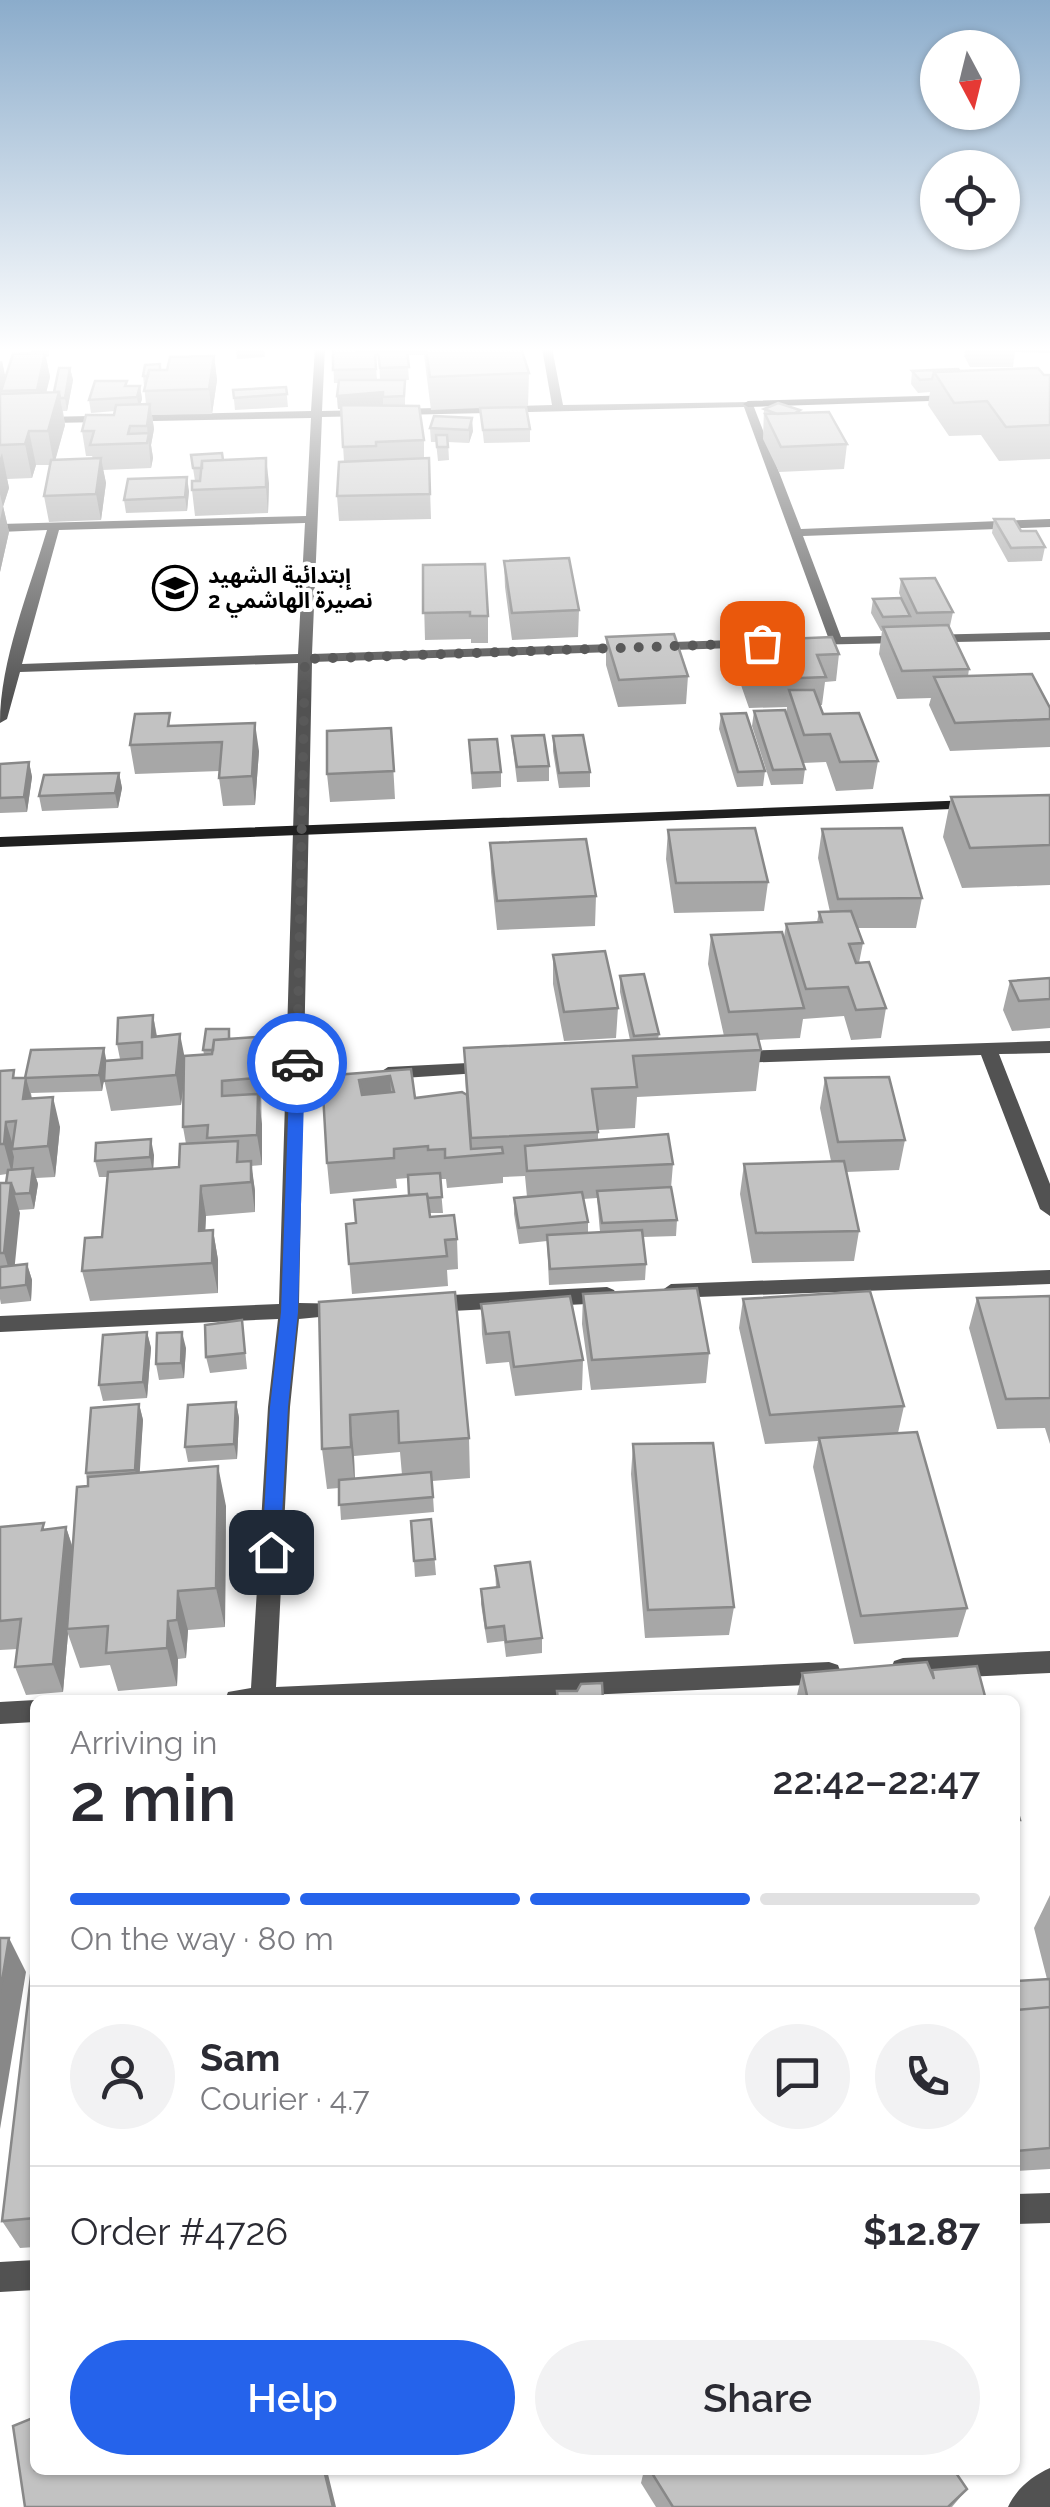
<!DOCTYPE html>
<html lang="en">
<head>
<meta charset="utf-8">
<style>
	:root { --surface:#fff; --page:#f2f2f3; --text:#2b2b33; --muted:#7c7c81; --line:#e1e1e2; --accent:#2563eb }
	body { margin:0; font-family:Raleway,"Noto Sans Arabic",sans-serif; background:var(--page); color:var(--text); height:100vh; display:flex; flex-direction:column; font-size:38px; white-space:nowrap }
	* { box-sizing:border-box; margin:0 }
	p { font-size:32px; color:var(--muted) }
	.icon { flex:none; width:55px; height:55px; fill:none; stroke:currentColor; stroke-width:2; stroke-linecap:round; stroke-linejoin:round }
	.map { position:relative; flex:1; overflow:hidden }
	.panel { position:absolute; left:30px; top:1695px; width:990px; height:780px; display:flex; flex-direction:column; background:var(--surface); border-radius:15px; box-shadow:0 2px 8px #0004 }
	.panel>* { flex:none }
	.needle { width:65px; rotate:173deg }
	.controls { position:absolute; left:920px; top:30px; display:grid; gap:20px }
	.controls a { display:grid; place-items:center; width:100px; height:100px; border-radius:50%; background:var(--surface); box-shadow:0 2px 8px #0004; font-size:50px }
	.pin { position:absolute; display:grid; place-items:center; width:85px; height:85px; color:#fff; margin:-42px; border-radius:20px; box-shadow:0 5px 15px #0006 }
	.courier { position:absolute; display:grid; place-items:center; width:100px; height:100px; margin:-50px; border:8px solid #2563eb; border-radius:50%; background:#fff; color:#222; box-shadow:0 2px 12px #0007 }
	.head em { font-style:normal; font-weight:600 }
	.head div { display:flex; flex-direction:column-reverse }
	.head { display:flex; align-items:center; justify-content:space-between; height:170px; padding:0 40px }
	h1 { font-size:65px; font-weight:600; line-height:75px }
	.bar { display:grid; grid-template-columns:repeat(4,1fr); gap:15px 10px; align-content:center; height:120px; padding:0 40px }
	.bar i { height:12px; border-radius:8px; background:var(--line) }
	.bar .selected { background:var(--accent) }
	.bar p { grid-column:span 4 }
	.line { display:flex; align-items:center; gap:25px; padding:0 40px; border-top:2px solid var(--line) }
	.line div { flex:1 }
	.round { display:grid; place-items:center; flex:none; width:105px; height:105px; border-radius:52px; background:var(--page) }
	.button { display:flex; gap:20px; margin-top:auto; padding:20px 40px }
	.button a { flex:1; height:115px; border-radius:60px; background:var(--accent); color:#fff; font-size:40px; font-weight:600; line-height:115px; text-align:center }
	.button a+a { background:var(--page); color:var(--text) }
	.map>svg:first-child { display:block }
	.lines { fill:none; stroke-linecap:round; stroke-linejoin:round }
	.street { fill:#525252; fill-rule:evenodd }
	.secondary { fill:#1f1f1f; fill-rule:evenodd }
	.wall { fill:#a7a7a7; fill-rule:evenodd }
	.shaded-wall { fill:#888 }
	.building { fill:#c2c2c2; stroke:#888; stroke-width:2.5; fill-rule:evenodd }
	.route { fill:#2563eb }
	.done { stroke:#595959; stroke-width:10; stroke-dasharray:0 18 }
	.labels { text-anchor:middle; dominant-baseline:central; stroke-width:8; stroke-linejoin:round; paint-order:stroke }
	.far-poi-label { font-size:22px; font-weight:bold; fill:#000; stroke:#fff; text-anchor:start }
</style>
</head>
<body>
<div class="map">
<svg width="1050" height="2507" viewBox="0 0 1050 2507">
	<rect width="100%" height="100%" fill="#fff"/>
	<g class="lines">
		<path class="street" d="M315,348H325L322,411L368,410L374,413L368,416L322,417L312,654L763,639L770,643L763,647L312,662L299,1303L350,1304L353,1309L350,1314L299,1319L290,1407L276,1687L829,1662L838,1665L841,1673L838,1681L829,1684L477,1700H225L228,1692L251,1688L268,1407L278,1319L0,1332V1316L279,1304L298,663L20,672L7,719L0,723C0,661 29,591 47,530L0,532V524L306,516L311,418L0,424V418L311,411ZM305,523L298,654L22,664L59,530Z
			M542,348H552L563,405L752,402L801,529L1050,519V527L803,536L841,637L1050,632V640L802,645V639L828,637L744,407L397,415L391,412L397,409L552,405Z
			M1050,1041V1053L999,1054L1050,1184V1216L1040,1209L981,1055L737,1063L728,1057L737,1051Z
			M488,1062L494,1064L497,1068L494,1072L388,1079L379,1073L388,1067Z
			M1050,1270V1284L671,1298L661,1291L671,1284Z
			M607,1287L614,1290L617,1295L614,1300L607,1303L432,1312L425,1309L422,1304L425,1299L432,1296Z
			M1050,1651V1673L903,1680L894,1677L891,1669L894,1661L903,1658Z
			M35,1700V1722L0,1724V1702Z
			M1050,2193V2223L1015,2224V2194Z
			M35,2260V2290L0,2292V2262Z
			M1050,2468V2507H1008C1016,2489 1032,2476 1050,2468Z"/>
		<path class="secondary" d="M956,395L960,396V400L748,407L743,404L748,401Z
			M972,800L977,802V808L0,847V837Z"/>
	</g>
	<path class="wall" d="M30,348H49V356L46,357L50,377L46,392H54L70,368L73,380L67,411H63L65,425L55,460L93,458L92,456H86L82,431L114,415L115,411L91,413L89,400L128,386H140L142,399L140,405L146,404L143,376L214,356L217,380L212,414L152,415L154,429L151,445L153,458L151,468L103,470L106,483L101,520L49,522L44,496L50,465H36L32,478L7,479L9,488L3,506L9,532L0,572V361H2L5,378L31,354Z
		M236,348H264L265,357L237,359Z
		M333,348H521L529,373L528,406L491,408L530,429V442L484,443L480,408L431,410L424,355H407L409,380H405V406L424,440V458H429L431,519L339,521L337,496L344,462L341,409H338L337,396L339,383H334ZM375,356H379L380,380H377Z
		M966,348H1050V353L1015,352L1013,367H970L964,356Z
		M912,371H960L1050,375V459L999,461L981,435L949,436L928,405L930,392L918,393L911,384Z
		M286,387L288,407L235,410L233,390Z
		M764,409L800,410V413L847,444L844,469L779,472L763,439Z
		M434,416L473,431L469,443L448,442L449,460L438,461L436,442H431L430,428Z
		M191,455L223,460L269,483L268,513L195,516L192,490L195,481Z
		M189,491L187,511L126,513L124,500Z
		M994,519L1021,531L1045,547L1042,561L1008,562L992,533Z
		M504,561L579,610L578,637L512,640L505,587Z
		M423,565L488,616V643H471V639L425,640Z
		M901,579L953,612L950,626H948L969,669L968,676L1050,708V747L950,751L929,705L931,698L897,699L879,654L882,631H881L871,613L873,599L901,598L899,593Z
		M606,637L688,676L686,704L618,707L606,665Z
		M738,641L839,654L836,681L825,682L822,705H820L823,714L878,761L873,789L836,791L826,762L803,763L805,769L803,784L771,785L752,726L754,711L786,715L787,707L749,708L735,668Z
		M721,714L765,771L763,786L737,787L719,729Z
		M172,726L259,751L255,805L223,806L219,778L220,771L135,774L130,745Z
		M391,728L395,799L330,802L327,774Z
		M512,736L549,766V781L517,782L513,750Z
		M553,736L590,772V787L559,788L553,751Z
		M469,740L501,772V787L472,789Z
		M29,762L32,777L27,812L0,813V764Z
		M119,773L122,788L118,808L42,811L39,796Z
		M1050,795V885L962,888L943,837L951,797Z
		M822,829L922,898L916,928H857L863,943L859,963L886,1008L881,1038L851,1040L844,1016L803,1019L800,1038L759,1040L761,1050L756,1091L637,1097L635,1128L598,1130V1140L673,1164L671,1188L677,1220L676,1236L643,1237L646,1264L645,1280L549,1285L547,1241L519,1244L514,1214V1198L527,1197L525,1176L503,1177V1183L447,1188L446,1179H440L443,1213H430V1217L457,1239L458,1269L447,1270L448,1286L352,1294L346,1224L356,1223L409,1195L408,1178L396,1179L397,1188L330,1194L327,1163L322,1076L411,1069L415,1098L466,1094L464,1048L630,1040L620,992V976L659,1034L658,1039L724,1036L708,964L711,935L784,937L786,924L817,922L819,912H830L818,858ZM597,1198L600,1232L588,1233V1222L583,1199Z
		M668,830L768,882L764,911L674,913L666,859Z
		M490,843L596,896L595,926L497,930L491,872Z
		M553,955L618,1008L616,1038L564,1041L553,984Z
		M1050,978V1028L1012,1031L1003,1010L1010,981Z
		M153,1015L157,1036L184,1058L204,1054L203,1050L231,1039L261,1067L262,1165L251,1166L255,1191V1212L206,1216L205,1230H213L218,1260V1293L90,1301L82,1271L102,1237L107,1177H99L95,1161L154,1155L153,1169L179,1167L186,1144L183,1127L184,1080L181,1105L111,1111L104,1079L102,1091L31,1093L32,1099L60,1127L55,1177L36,1178L38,1184L34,1209L19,1210L14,1266L27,1264L32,1280L31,1301L1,1304L0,1299V1183H6L7,1174L0,1175V1071L16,1078H25L106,1060L120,1059L117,1044Z
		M825,1078L905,1140L899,1170L846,1172L859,1231L854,1261L752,1263L740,1194L744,1164L831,1161L820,1108Z
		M583,1294L709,1353L706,1383L591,1390L582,1324Z
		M1050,1296V1444L1045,1428L997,1429L969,1328L977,1298Z
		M743,1299L904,1406L898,1433L967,1608L958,1637L854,1644L813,1467L818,1441L765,1444L739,1328Z
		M319,1302L469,1438L470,1478L432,1481L434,1512L341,1520L339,1488L327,1489L322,1449ZM400,1452L402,1475L355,1479L354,1456Z
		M481,1304L583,1360L582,1390L515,1396L509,1362L486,1364L482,1334Z
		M242,1320L247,1369L210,1373L206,1357Z
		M147,1332L151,1348L147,1398L103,1401L99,1385Z
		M186,1348L184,1378L159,1380L156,1364Z
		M236,1402L239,1418L237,1459L188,1462L185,1447Z
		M139,1404L143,1420L139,1472L226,1506L225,1627L188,1630L186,1658L178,1659L177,1686L118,1691L110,1665L80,1668L68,1634L63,1692L26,1695L15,1667L18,1649L0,1650V1527L46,1529L66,1527L73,1548L88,1486L86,1473Z
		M633,1444L734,1607L729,1635L645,1638L631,1474Z
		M431,1519L436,1575L415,1577L414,1561Z
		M495,1566L542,1638V1653L506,1657L504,1641L487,1643L481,1604V1589L496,1588Z
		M931,1672L986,1700H796L802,1673Z
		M1050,1895V2169L1015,2171V1981L1047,1979L1034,1928Z
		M35,1942V2247L20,2248L2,2221Z
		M644,2470H954L967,2489L952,2507H656L641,2483Z"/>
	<path class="shaded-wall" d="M45,353L50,377L41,414L37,390Z
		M214,356L217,380L212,414L209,389Z
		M2,361L7,384L1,391L2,397L0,405V366Z
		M70,368L73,380L67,411L65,398Z
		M140,386L142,399L139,409L137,397Z
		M59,392L65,425L54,465L48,431Z
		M383,392V405L338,409L337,396Z
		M150,404L154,429L151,445L153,458L151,468L147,426Z
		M472,418L473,431L469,443V430Z
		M29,431L36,465L32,478L25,444Z
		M2,453L9,488L3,507L0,494V458Z
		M101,458L106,483L101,520L96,494Z
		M266,458L269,483L268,513L266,487Z
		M187,477L189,491L187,511L185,497Z
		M3,506L9,532L0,572V520Z
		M255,723L259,751L255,805L252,776Z
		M29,762L32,777L27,812L24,797Z
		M119,773L122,788L118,808L115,793Z
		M153,1015L158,1045L152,1037Z
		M180,1034L186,1064L181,1105L176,1075Z
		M257,1037L261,1067L260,1108L256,1078Z
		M104,1048L107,1064L102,1091L99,1075Z
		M390,1076L392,1106L361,1110L359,1080Z
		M26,1078L34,1107L23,1099Z
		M258,1094L262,1124V1165L257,1135Z
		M53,1097L60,1127L55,1177L48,1146Z
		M6,1122L14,1149H12L14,1157L12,1174L4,1144Z
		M151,1139L154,1155L153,1173L150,1157Z
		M251,1161L255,1191V1212L251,1182Z
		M33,1168L38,1184L34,1209L30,1193Z
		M11,1183L20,1213L13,1283L4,1253Z
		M201,1186L206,1216L204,1261L199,1231Z
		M213,1230L218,1260V1293L212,1263Z
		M27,1264L32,1280L31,1301L26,1285Z
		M147,1332L151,1348L147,1398L143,1382Z
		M182,1332L186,1348L184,1378L181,1363Z
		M236,1402L239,1418L237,1459L234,1444Z
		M139,1404L143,1420L139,1485L135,1470Z
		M350,1415L354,1456L355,1487L351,1447Z
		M218,1466L226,1506L225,1627L216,1588Z
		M66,1527L75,1556L67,1629L68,1634L63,1692L53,1664Z
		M178,1591L188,1630L186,1658L177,1620Z
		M168,1621L178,1659L177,1686L167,1648Z
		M9,1938L26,1972L0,2129V1993Z
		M324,2470H327L336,2507H333Z"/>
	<path class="building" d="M333,348H356L357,351H375L376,369L333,370Z
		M426,348H521L529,373L430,377Z
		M378,351H407L409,367L380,368Z
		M45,353L37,390L1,391L13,354Z
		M214,356L209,389L144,391L149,370H167L170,357Z
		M160,364V370H149L148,376H143L145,365Z
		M59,368H70L65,398H60L59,392H54Z
		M1038,368L1044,375H1050V425L1006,427L987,401L954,403L934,372Z
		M958,369L960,371L934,372L932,379L920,380L912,371Z
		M339,380H405L404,396L383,397V392L337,396Z
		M95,381H127L125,386H140L137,397L89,400Z
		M286,387L287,394L234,398L233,390Z
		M59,392L48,431H29L25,444L0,445V394Z
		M778,403L800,410L795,413L777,414L764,409Z
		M150,404L147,426H130L128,434L149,433L147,443L90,445L94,431H82L86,415H114L116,405Z
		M341,405L419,406L424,440L376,442V446L343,447Z
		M526,407L530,429L483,430L480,408Z
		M829,412L847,444L781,447L765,414Z
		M434,416L472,418L469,430L430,428Z
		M436,435H447L448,447H437Z
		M222,453L223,460L202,461V468H193L191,455Z
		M101,458L96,494L44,496L51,460Z
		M266,458V487L192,490V481H200L202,461Z
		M429,458L430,494L337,496L339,462Z
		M187,477L185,497L124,500L128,479Z
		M994,519H1014L1021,531H1036L1045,547L1011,548Z
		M569,558L579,610L512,613L504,561Z
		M485,564L488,616H470V612L423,613V565Z
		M935,578L953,612L917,613L901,579Z
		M901,598L910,616L883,617L873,599Z
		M948,625L969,669L902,671L883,627Z
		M674,634L688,676L619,680L606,637Z
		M832,637L839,654L817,655L826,677L751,680L738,641Z
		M1032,674L1050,708V719L955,723L934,677Z
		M789,690H814L823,714L859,713L878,761L840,762L830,734L804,735Z
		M785,710L805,769L773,770L754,711Z
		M170,713L168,726L255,723L252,776L219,778L222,742L130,745L135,714Z
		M746,713L765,771L738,772L721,714Z
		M391,728L394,771L327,774V731Z
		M544,735L549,766L517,767L512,736Z
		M583,735L590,772L559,773L553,736Z
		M497,739L501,772L472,773L469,740Z
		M29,762L24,797L0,798V764Z
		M119,773L115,793L39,796L44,775Z
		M1050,795V845L970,848L951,797Z
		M755,828L768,882L676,883L668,830Z
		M902,828L922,898L838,899L822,829Z
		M586,839L596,896L497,901L490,843Z
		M851,911L863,943L849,944L856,963L869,962L886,1008L856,1010L848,987L806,989L786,924L822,922L819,912Z
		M782,932L804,1008L729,1012L711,935Z
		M605,951L618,1008L564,1012L553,955Z
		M644,974L659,1034L634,1036L620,976Z
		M1050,978V999L1019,1001L1010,981Z
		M153,1015L152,1037L180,1034L176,1075L104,1081L105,1061L142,1058V1042L117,1044L118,1018Z
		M206,1029H229V1039L214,1040L213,1050H203Z
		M757,1034L761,1050L633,1056L637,1087L592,1089L598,1132L471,1138L464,1048Z
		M257,1037L256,1078L222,1081V1096L258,1094L257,1135L207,1138L208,1125L183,1127L184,1056L212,1054L214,1040Z
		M104,1048L99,1075L25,1078L31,1050Z
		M411,1069L415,1098L462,1092L467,1095L471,1149L502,1147L503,1153L445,1158V1149L428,1150V1146L394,1149V1158L327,1163L322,1076ZM390,1076L394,1092L362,1095L359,1080Z
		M14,1070L13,1078H26L23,1099L53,1097L48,1146L12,1149L16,1121L6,1122L4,1144H0V1071Z
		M889,1077L905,1140L838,1142L825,1078Z
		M668,1134L673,1164L527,1171L525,1146Z
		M151,1139L150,1157L95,1161L96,1143Z
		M238,1141L237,1162L251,1161V1182L201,1186L199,1231L213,1230L212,1263L82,1271L85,1238L102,1237L108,1172L179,1167L180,1144Z
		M844,1161L859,1231L756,1233L744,1164Z
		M33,1168L30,1193L15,1194L11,1183H6L8,1170Z
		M440,1173L442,1197L428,1198L427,1194L409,1195L408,1175Z
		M0,1183H11L4,1253H0Z
		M671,1187L677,1220L602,1223L597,1191Z
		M582,1192L588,1222L519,1228L514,1198Z
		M427,1194L430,1217L454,1215L457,1239L445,1240L447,1256L349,1264L346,1224L356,1223L354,1200Z
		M642,1230L646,1264L550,1269L547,1235Z
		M27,1264L26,1285L0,1288V1267Z
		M697,1288L709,1353L592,1360L583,1294Z
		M870,1291L904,1406L770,1415L743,1299Z
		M455,1292L469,1438L399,1443L398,1411L350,1415L351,1447L322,1449L319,1302Z
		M570,1296L583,1360L514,1367L509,1332L486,1334L481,1304Z
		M1050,1296V1398L1006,1399L977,1298Z
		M242,1320L245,1353L206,1357L205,1325Z
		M147,1332L143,1382L99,1385L103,1335Z
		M182,1332L181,1363L156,1364L157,1333Z
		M236,1402L234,1444L185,1447L188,1405Z
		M139,1404L135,1470L86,1473L91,1408Z
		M917,1432L967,1608L861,1616L819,1438Z
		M713,1443L734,1607L648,1610L633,1444Z
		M218,1466L216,1588L178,1591L177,1620L168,1621L167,1648L106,1653L108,1626L67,1629L77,1487L88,1486V1477Z
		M431,1472L433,1497L339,1505V1480Z
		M431,1519L435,1559L414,1561L411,1521Z
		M44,1523L42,1530L66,1527L53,1664L15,1667L21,1619L0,1621V1527Z
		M530,1562L542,1638L506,1642L504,1626L486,1628L481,1589L499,1587L495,1566Z
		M927,1662L934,1679L932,1670L977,1666L986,1700H808L802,1673Z
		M602,1683L603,1700H558L557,1691H577L581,1684Z
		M1015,1803L1020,1820H1015Z
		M0,1938H9L0,1993Z
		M35,1942V2218L2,2221Z
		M1050,1979V2007L1015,2010V1981Z
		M1050,2007V2148L1015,2151V2010Z
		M35,2417V2470H324L333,2507H25L13,2426Z
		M650,2470H954L967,2489L948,2507H673Z"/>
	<linearGradient id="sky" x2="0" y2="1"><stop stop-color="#8baccb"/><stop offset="0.5" stop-color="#fff"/><stop offset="1" stop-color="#fff" stop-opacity="0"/></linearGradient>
	<rect width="1050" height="699" fill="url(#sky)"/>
	<path class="route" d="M297,1059L305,1063L298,1312L288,1407L280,1552L271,1560L262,1552L270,1407L281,1312L290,1063Z"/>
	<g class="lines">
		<path class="done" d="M297,1063L305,659L762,643"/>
	</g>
	<defs>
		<symbol id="school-ring" viewBox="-11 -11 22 22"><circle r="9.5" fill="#fff" stroke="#000" stroke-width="1.5"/><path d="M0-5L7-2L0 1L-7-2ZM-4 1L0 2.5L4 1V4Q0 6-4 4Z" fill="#000"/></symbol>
	</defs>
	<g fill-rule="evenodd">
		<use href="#school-ring" x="150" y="563" width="50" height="50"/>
	</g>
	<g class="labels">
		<g class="far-poi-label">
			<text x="208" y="575">إبتدائية الشهيد<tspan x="208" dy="25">نصيرة الهاشمي 2</tspan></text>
		</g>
	</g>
</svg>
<div class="controls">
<a><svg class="needle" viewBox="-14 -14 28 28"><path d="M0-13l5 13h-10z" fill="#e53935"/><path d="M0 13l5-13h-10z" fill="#7c7c81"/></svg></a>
<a><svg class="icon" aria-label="locate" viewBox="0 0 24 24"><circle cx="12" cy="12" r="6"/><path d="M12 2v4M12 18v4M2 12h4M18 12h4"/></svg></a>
</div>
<div class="pin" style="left:762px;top:643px;background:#ea580c"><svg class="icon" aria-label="bag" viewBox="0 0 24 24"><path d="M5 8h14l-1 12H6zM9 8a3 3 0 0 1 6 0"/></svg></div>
<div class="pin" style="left:271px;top:1552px;background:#1f2937"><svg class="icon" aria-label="home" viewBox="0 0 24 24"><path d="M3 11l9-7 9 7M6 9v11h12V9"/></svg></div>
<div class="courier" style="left:297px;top:1063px"><svg class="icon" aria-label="car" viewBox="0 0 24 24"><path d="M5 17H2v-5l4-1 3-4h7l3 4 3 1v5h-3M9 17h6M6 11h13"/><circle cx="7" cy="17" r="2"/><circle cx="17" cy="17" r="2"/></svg></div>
<section class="panel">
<div class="head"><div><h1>2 min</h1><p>Arriving in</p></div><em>22:42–22:47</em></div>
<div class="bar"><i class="selected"></i><i class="selected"></i><i class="selected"></i><i></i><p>On the way · 80 m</p></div>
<div class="line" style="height:180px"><a class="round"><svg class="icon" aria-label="person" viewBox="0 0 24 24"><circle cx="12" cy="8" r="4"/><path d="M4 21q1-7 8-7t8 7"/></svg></a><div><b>Sam</b><p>Courier · 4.7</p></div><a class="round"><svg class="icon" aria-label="chat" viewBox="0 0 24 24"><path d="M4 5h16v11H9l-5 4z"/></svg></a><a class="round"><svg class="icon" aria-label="phone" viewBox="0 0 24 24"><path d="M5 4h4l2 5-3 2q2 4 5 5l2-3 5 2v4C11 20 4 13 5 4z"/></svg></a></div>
<div class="line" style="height:130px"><div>Order #4726</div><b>$12.87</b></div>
<div class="button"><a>Help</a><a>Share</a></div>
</section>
</div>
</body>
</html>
